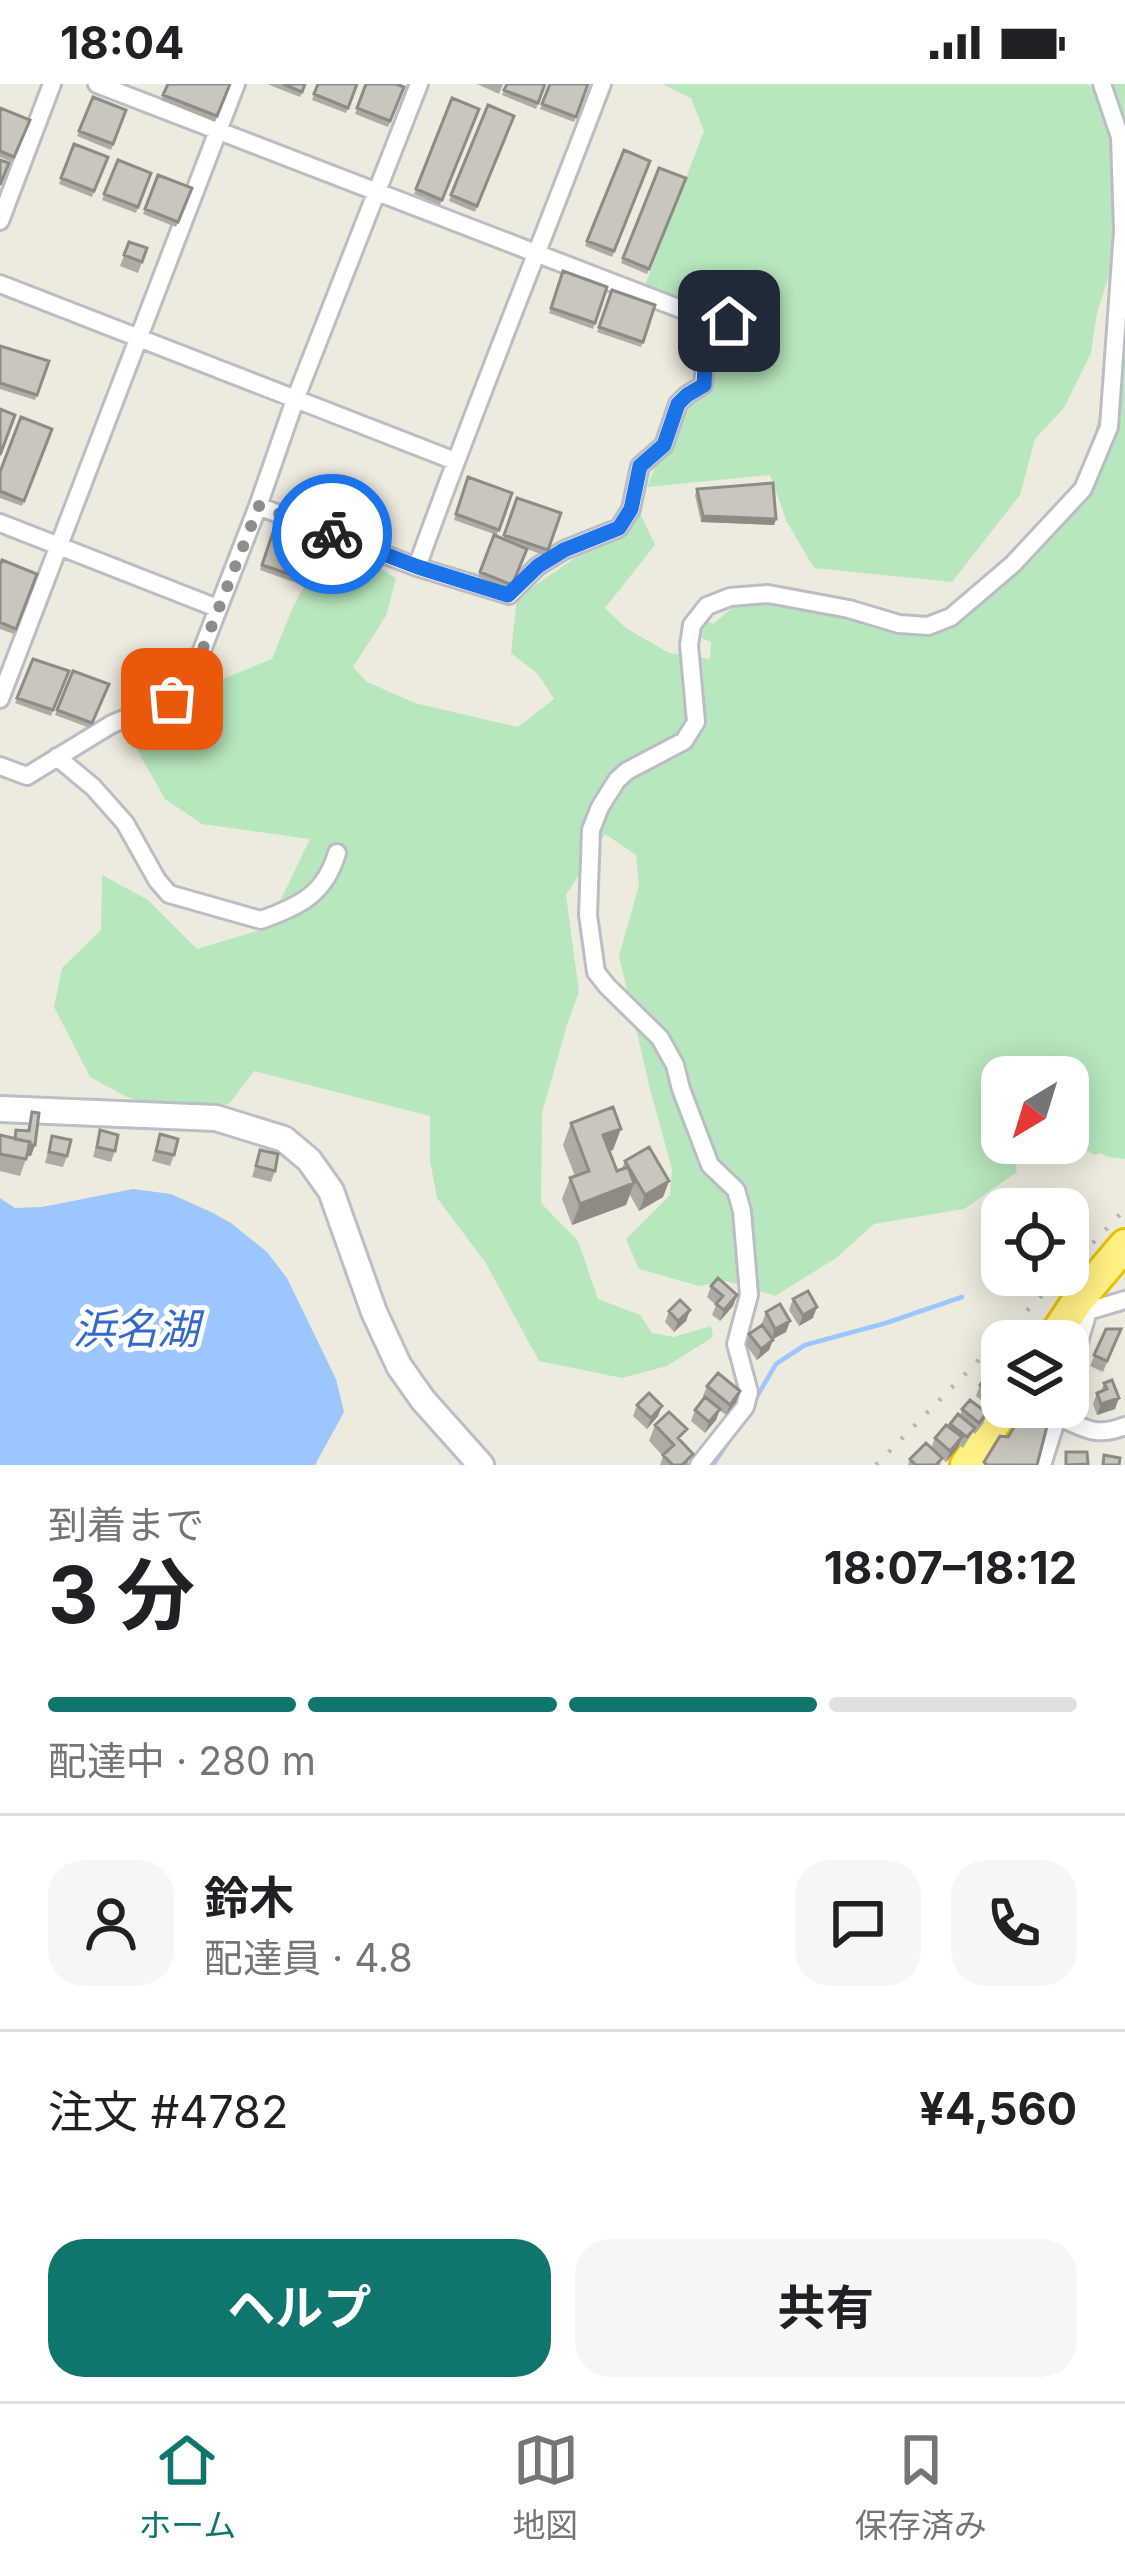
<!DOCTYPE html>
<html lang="ja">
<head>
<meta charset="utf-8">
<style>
	:root { --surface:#fff; --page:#f6f6f6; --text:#202124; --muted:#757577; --line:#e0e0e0; --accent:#0f766e }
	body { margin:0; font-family:Inter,"Noto Sans JP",sans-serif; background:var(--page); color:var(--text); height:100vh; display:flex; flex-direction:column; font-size:45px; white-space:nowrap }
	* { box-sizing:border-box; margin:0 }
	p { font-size:39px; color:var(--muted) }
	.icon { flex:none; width:66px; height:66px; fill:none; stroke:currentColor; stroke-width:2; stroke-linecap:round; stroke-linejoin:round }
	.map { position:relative; height:1381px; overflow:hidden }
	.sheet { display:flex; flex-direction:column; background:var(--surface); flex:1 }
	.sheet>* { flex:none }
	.needle { width:78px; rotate:218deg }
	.fabs { position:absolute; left:981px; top:972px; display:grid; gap:24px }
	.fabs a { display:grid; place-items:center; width:108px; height:108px; border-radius:24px; background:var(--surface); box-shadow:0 6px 30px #0003; font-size:60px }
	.pin { position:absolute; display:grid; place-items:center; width:102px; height:102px; color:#fff; margin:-51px; border-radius:24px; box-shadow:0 6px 18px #0006 }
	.courier { position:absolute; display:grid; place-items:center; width:120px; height:120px; margin:-60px; border:9px solid #1a73e8; border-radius:50%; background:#fff; color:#222; box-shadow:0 3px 15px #0007 }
	.headline em { font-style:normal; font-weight:700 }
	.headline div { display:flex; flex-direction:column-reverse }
	.headline { display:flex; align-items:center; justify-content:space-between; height:204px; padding:0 48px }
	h1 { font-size:78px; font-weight:700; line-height:90px }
	.bar { display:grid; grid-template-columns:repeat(4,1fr); gap:18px 12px; align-content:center; height:144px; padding:0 48px }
	.bar i { height:15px; border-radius:9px; background:var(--line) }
	.bar .current { background:var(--accent) }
	.bar p { grid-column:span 4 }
	.line { display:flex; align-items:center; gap:30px; padding:0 48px; border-top:3px solid var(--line) }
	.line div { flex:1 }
	.round { display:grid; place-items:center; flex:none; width:126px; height:126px; border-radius:36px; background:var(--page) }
	.primary-button { display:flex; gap:24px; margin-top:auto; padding:24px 48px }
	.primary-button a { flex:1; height:138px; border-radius:36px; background:var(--accent); color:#fff; font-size:48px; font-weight:700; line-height:138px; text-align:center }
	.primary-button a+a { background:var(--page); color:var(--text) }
	.status { display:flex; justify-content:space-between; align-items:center; height:84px; padding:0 60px; background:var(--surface); direction:ltr }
	.status svg { height:33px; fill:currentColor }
	.tab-bar { display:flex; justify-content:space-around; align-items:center; height:168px; border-top:3px solid var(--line); background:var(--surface); font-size:33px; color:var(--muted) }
	.tab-bar a { display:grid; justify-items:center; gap:6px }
	.tab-bar .current { color:var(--accent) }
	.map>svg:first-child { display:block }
	.green { fill:#b7e7be; fill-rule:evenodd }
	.water { fill:#9cc6ff }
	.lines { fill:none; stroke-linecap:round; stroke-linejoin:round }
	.stream { stroke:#9cc6ff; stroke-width:4.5 }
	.street-casing { stroke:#bcbdc4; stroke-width:22 }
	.secondary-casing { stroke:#bbbec6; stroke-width:30 }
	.highway-casing { stroke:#ebc200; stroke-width:36 }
	.street { stroke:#fff; stroke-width:16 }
	.secondary { stroke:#fff; stroke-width:24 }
	.highway { stroke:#fff183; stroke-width:30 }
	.rail { stroke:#b5b6b6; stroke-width:4.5; stroke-dasharray:3 15; stroke-linecap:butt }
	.wall { fill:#adaba3 }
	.shaded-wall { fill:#8d8b84 }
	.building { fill:#c9c7bd; stroke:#8d8b84; stroke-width:3 }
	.done { stroke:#8c8d8d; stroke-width:12; stroke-dasharray:0 21.6 }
	.route { stroke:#1a73e8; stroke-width:15 }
	.labels { text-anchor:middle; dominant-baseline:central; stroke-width:10; stroke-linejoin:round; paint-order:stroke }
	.water-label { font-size:42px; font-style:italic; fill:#3469cc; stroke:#fff }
</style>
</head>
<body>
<div class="status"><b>18:04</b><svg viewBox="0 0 49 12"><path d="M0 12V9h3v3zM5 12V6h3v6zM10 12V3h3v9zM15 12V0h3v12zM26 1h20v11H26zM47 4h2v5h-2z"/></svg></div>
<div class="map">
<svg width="1125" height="1381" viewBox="0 0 1125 1381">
	<rect width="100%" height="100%" fill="#edebde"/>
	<path class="green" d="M662,0H1088L1113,31L1101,0H1125L1123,147L1097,229L1091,269L1064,324L1035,355L1020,411L952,498L814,484L787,438L770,391L647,403L677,328L693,315L736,232L707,212L686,220L645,201L704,47L691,14Z
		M1125,234V1075L1107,1073L1101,1069L1094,1071L1072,1057L1066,1062L1013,1068L1017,1088L964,1125L874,1140L836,1174L775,1212L726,1197L699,1202L639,1185L626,1155L670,1111L672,1085L650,1005L619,872L639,801L636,771L605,750L566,811L579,908L567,941L542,1029L541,1119L578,1157L598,1215L640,1231L652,1249L674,1253L711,1242L713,1253L667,1282L622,1294L539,1277L485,1178L437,1114L430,1077V1032L254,987L230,1019L196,1033L127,1013L90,993L54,923L62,884L101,846L102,791L148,816L197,865L267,844L310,755L202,740L165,715L127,648L173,615L272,575L293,523L320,474L368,478L396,494L386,532L353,583L367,598L415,619L518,643L554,615L538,590L511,569L517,514L640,429L655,461L605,524L626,544L669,569L710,575L711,558L699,553L694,530L713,540L744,514L778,515L902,545L970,518L980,519L995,506L981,499L1031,447L1083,405L1116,251ZM1002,993H1068V1059H1002Z"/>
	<path class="water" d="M133,1105L171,1110L211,1128L231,1139L267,1168L287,1194L336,1295L344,1328L315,1381H0V1114L15,1124L42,1123Z"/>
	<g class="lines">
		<path class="stream" d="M752,1321L776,1280L805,1261L886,1239L962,1213
			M713,1381L733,1351"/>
		<defs>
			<path id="street" d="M97,0L686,227L704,218L724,231L729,237L705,281L703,301L687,311L678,320L664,361L640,382L631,425L619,444L564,466L538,482L509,511L417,483L258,422
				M0,137L52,0
				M0,200L455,377
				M0,439L217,524
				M417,483C475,321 541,161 602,0
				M0,615L236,0
				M57,673L93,703L125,739L157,796L169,810L261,836C300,822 325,810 337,769
				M0,682L27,692L112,640L185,610L258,422L295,316L419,0
				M1088,1227L1125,1216
				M1068,1296L1088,1227
				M1057,1332C1084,1344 1096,1354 1125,1342
				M699,1381L745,1323L749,1308L736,1260L749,1211L742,1127L736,1106L710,1081L681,1005L675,981L660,954L607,902L596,888L588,831L591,746L600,723L617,696L627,687L684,657L696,638L689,561L692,541L707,522L730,513L768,510L849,525L899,540L928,542L951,533L1013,480L1083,405L1109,343L1123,147L1120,53L1102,0
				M1042,1381L1060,1324"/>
			<path id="secondary" d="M0,1025L216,1034L284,1055L309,1076L331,1107L374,1228L399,1282L423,1316L481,1381"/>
			<path id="highway" d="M1051,1257L1079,1215L1125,1161
				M966,1381L1006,1323"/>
		</defs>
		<use href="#street" class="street-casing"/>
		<use href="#secondary" class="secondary-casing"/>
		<use href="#highway" class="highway-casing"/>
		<use href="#street" class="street"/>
		<use href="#secondary" class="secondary"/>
		<use href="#highway" class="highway"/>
		<path class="rail" d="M1068,1185L1125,1125
			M876,1381L1062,1191"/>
	</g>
	<path class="wall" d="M168,0H230L215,38L161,16Z
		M267,0H306L300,13Z
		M318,0H357L346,29L312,16Z
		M366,0L404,3L388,43L355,30Z
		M477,0H503L499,10Z
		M507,0H545L536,25L502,11Z
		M550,0H588L574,38L540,25Z
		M93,13L126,26L111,66L77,52Z
		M488,21L514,32L475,128L449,117Z
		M0,24L30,36L12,78L0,73Z
		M479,25L440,121L414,110L416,105Z
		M74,60L108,73L92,113L59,100Z
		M624,66L650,77L612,173L585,162Z
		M118,76L151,89L136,129L102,116Z
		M659,84L686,94L647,190L621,179Z
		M158,91L192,104L176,143L143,130Z
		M129,158L147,164L138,189L120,182Z
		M563,187L607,203L593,245L549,229Z
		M612,206L655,221L641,263L597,248Z
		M0,262L49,277L35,316L0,305Z
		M52,345L22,422L0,414V388Z
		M468,393L512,409L497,451L454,436Z
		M697,405L776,435L774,441L701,438L695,411Z
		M517,414L561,429L546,472L527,465L510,506L478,493L494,451L503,455Z
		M278,433L316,499L314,505L260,486Z
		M0,481L37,490L14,550L0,545Z
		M33,575L69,587L51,632L15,619Z
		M73,587L109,600L90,644L55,631Z
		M32,1028L35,1061L31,1072H27L20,1092L0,1087V1052L13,1054L16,1046L27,1047Z
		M571,1039L613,1066L609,1067L617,1087L622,1085L625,1077L669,1097L663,1113L639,1127L630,1111L626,1121L572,1141L562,1115L570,1094L575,1092L563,1061Z
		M100,1046L115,1067L111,1078L93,1073Z
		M160,1050L174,1071L170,1082L152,1077Z
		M52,1052L67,1072L63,1083L45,1079Z
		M260,1066L275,1087L271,1098L252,1093Z
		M711,1202L737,1211L733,1222L720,1237L712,1231L716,1221L707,1213Z
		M793,1215L813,1234L799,1242L789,1226Z
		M690,1226L686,1237L674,1248L665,1238L669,1227Z
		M766,1228L790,1237L786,1248L773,1255L769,1266L757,1276L746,1261L749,1250L765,1244L762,1239Z
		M1106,1245H1121L1103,1288L1090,1282Z
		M1104,1299L1115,1325L1097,1331L1093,1320L1097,1309L1101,1307Z
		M980,1301L1002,1304L1000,1316L992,1325L976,1312Z
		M707,1302L736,1318L726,1331L719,1326L716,1336L705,1349L691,1337L695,1326L704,1314L703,1312Z
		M637,1321L658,1332L647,1345L633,1332Z
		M962,1325L987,1329L983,1340L975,1350L973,1348L963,1364L959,1361L946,1378L942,1375L940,1381H908L910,1375L931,1364L935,1354L960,1332Z
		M655,1341L682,1358L689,1381H660L663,1372L649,1357Z"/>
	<path class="shaded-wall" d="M703,432L776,435L774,441L701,438Z
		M621,1045L613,1066L595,1073L603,1051Z
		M14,1059L35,1061L31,1072L10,1070Z
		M669,1097L663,1113L639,1127L645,1111Z
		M634,1099L626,1121L572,1141L580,1120Z
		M737,1211L733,1222L720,1237L724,1226Z
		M817,1223L813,1234L799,1242L803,1231Z
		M690,1226L686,1237L674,1248L678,1237Z
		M790,1237L786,1248L771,1256L775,1245Z
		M773,1256L769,1266L757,1276L761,1265Z
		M740,1307L736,1318L726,1331L730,1321Z
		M1119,1314L1115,1325L1097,1331L1101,1320Z
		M662,1322L658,1332L647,1345L651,1334Z
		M720,1325L716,1336L705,1349L709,1338Z
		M962,1353L958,1364L946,1378L950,1367Z"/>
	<path class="building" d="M168,0H230L217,32L163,11Z
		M283,0H305L302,8Z
		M318,0H357L348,24L314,10Z
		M366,0H396L404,3L390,37L357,24Z
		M507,0H545L538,19L504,6Z
		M550,0H588L576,33L542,20Z
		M93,13L126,26L113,60L79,47Z
		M452,14L479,25L442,116L416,105Z
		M488,21L514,32L477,122L451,111Z
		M0,24L30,36L14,73L0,67Z
		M74,60L108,73L94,107L61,94Z
		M624,66L650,77L614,167L587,157Z
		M0,76L9,79L0,101Z
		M118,76L151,89L138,123L104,110Z
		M659,84L686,94L649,185L623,174Z
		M158,91L192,104L178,138L145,125Z
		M129,158L147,164L142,178L124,171Z
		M563,187L607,203L595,239L551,224Z
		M612,206L655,221L643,258L599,243Z
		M0,262L49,277L37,311L0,299Z
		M0,325L15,331L0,371Z
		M21,333L52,345L24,417L0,407V388Z
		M468,393L512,409L499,446L456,430Z
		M773,399L776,435L703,432L697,405Z
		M517,414L561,429L548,466L504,451Z
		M278,433L332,452L316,499L262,481Z
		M494,451L527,465L512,501L480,488Z
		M2,476L37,490L16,545L0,538V481Z
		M33,575L69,587L53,626L17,614Z
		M73,587L109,600L92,639L57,626Z
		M613,1023L621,1045L603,1051L617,1087L628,1083L634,1099L580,1120L570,1094L589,1087L571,1039Z
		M32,1028L39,1029L35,1061H29L30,1058L15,1055L16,1046L29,1047Z
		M100,1046L118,1051L115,1067L97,1063Z
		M160,1050L178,1055L174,1071L156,1067Z
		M0,1051L30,1058L26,1075L0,1070Z
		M52,1052L71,1056L67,1072L49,1068Z
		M649,1063L669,1097L645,1111L625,1077Z
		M260,1066L278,1070L275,1087L256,1082Z
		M718,1194L737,1211L724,1226L716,1220L723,1212L711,1202Z
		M808,1207L817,1223L803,1231L793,1215Z
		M680,1216L690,1226L678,1237L669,1227Z
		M780,1220L790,1237L775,1245L766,1228Z
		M762,1241L773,1256L761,1265L749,1250Z
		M1106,1245H1121L1107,1277L1094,1271Z
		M718,1289L740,1307L730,1321L707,1302Z
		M987,1292L1002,1304V1307L996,1314L980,1301Z
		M1112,1296L1119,1314L1101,1320L1097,1309L1107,1305L1104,1299Z
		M649,1309L662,1322L651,1334L637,1321Z
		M705,1313L720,1325L709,1338L695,1326Z
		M970,1316L987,1329L979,1339L962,1325Z
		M1027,1323H1052L1037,1381H987L984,1378L1000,1352L1008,1353Z
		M669,1328L687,1345L678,1354L693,1370L682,1381H673L663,1371L674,1361L655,1341Z
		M958,1330L975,1344L967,1353L950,1340Z
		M946,1341L962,1353L950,1367L935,1354Z
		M926,1359L942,1374L936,1381H916L910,1375Z
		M1066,1368H1087L1088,1380L1066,1381Z
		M1104,1371L1120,1374L1119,1381H1103Z"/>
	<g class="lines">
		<path class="done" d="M172,615L185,610L259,422L332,450"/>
		<path class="route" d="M332,450L418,483L508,511L538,482L564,466L619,444L631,425L640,382L664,361L678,320L687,311L704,301L705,281L729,237"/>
	</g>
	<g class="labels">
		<g class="water-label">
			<text x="136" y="1244">浜名湖</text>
		</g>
	</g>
</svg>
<div class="fabs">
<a><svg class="needle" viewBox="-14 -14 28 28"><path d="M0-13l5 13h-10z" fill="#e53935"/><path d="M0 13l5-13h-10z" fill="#757577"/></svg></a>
<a><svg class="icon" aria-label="locate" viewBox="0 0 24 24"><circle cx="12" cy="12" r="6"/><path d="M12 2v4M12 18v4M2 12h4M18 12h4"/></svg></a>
<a><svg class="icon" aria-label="layers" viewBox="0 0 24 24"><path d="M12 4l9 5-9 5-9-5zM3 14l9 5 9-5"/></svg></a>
</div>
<div class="pin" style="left:172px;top:615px;background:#ea580c"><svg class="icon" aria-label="bag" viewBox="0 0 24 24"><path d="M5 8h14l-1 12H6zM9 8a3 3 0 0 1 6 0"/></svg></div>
<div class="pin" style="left:729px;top:237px;background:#1f2937"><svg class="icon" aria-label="home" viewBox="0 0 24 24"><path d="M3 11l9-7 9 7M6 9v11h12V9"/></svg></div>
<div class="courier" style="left:332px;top:450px"><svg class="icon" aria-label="bike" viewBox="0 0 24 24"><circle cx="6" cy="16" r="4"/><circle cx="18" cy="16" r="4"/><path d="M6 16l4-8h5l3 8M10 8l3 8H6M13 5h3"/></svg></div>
</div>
<section class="sheet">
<div class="headline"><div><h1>3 分</h1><p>到着まで</p></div><em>18:07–18:12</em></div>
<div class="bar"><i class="current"></i><i class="current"></i><i class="current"></i><i></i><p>配達中 · 280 m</p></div>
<div class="line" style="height:216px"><a class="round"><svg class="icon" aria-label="person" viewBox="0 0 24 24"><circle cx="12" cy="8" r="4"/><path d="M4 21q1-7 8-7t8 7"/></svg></a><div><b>鈴木</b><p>配達員 · 4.8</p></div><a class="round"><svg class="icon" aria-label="chat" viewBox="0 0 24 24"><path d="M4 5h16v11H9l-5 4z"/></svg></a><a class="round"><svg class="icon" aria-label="phone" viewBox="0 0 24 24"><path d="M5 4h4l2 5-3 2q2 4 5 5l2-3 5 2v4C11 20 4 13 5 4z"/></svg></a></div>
<div class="line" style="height:156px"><div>注文 #4782</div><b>¥4,560</b></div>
<div class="primary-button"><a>ヘルプ</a><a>共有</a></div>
</section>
<nav class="tab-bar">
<a class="current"><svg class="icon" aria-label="home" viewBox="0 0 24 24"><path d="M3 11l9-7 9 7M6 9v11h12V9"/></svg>ホーム</a>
<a><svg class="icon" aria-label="map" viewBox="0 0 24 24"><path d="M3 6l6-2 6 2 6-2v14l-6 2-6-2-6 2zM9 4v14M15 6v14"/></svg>地図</a>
<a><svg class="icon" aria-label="saved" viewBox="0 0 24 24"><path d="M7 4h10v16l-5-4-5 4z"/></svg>保存済み</a>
</nav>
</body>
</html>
